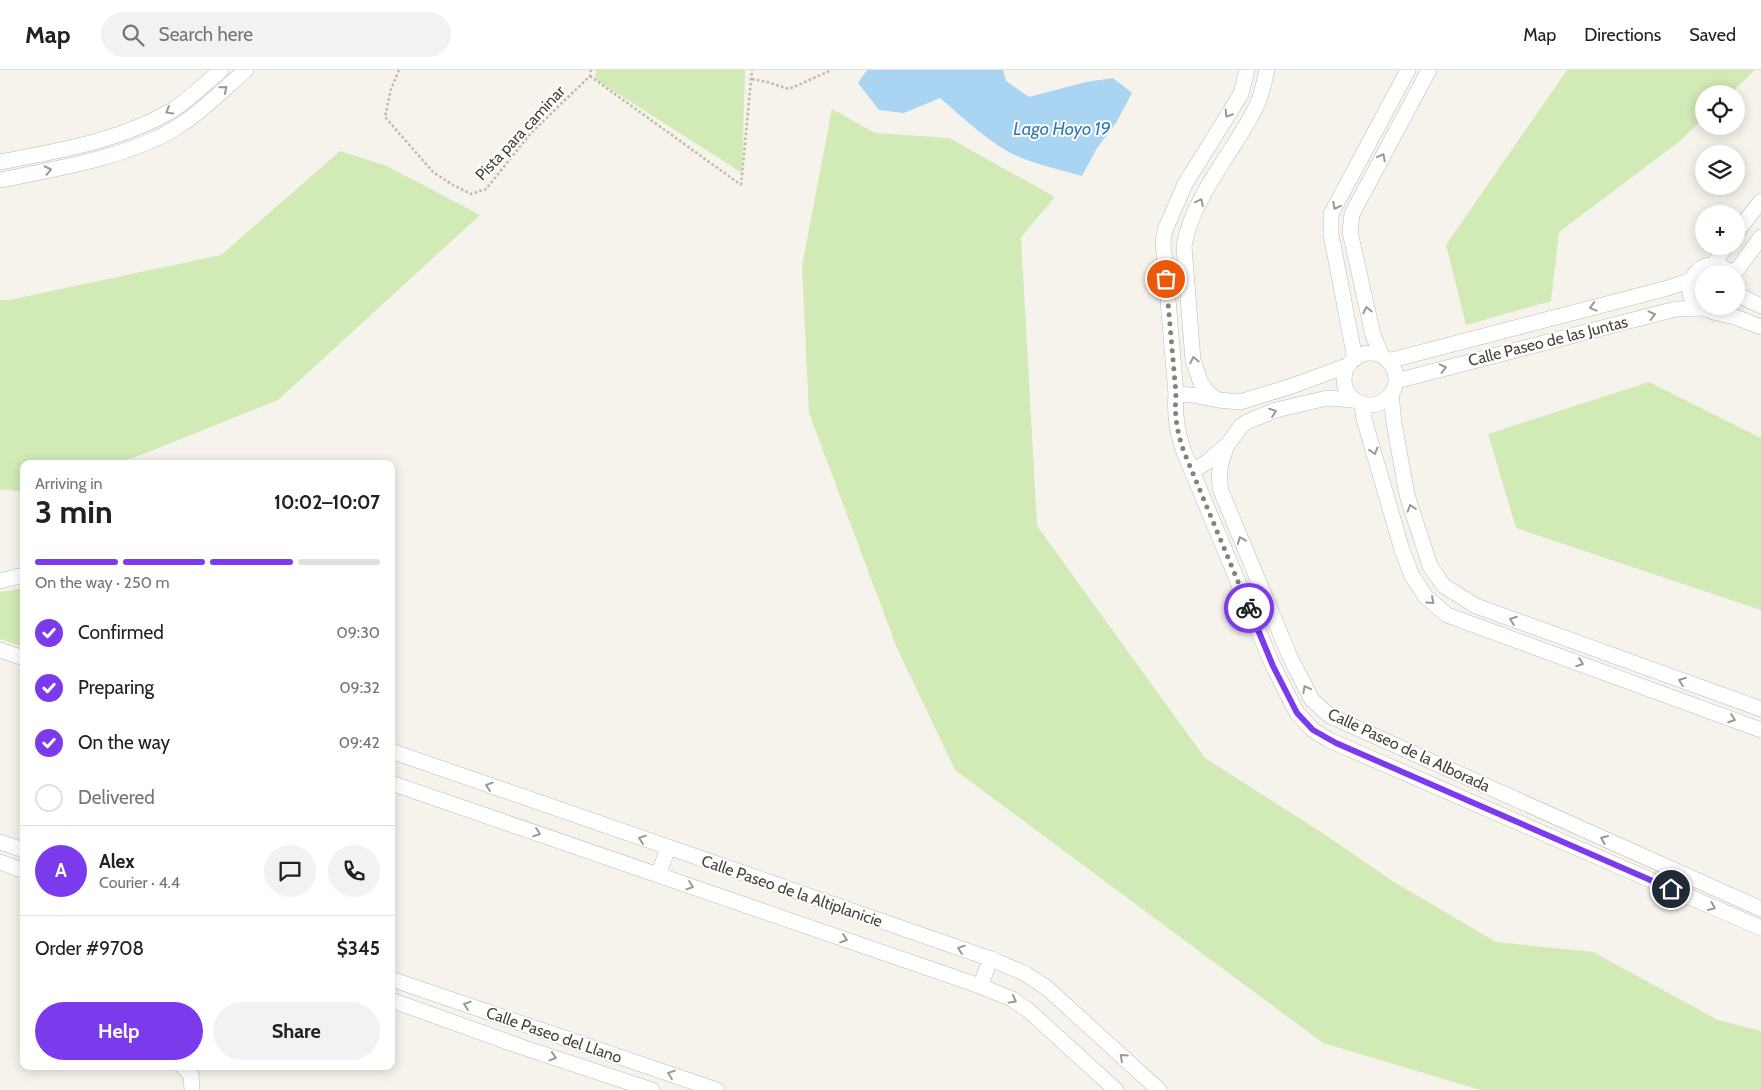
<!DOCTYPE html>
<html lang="en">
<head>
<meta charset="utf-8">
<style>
	:root { --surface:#fff; --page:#f2f2f2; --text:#202124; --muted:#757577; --line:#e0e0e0; --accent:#7c3aed }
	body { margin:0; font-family:Cabin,sans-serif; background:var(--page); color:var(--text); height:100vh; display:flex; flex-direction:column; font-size:19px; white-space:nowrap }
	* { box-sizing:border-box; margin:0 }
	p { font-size:16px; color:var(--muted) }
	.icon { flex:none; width:28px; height:28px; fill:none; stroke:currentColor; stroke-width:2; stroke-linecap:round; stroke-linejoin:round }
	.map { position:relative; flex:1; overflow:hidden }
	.details { position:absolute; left:20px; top:390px; width:375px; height:610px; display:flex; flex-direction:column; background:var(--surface); border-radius:10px; box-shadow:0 2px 12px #0003 }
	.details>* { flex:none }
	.tools { position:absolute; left:1695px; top:15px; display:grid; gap:10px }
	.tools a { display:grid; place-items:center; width:50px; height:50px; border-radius:50%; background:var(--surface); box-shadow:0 2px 12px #0003; font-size:25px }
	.pin { position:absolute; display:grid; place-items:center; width:42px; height:42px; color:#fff; margin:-21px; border:2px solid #fff; border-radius:50%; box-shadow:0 1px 5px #0007 }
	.courier { position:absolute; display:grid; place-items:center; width:50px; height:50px; margin:-25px; border:4px solid #7c3aed; border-radius:50%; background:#fff; color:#222; box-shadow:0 1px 6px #0007 }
	.headline em { font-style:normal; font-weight:700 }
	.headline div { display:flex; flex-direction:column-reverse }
	.headline { display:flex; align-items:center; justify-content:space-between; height:85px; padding:0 15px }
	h1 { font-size:32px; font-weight:700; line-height:38px }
	.bar { display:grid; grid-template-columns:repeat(4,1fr); gap:8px 5px; align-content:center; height:60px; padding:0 15px }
	.bar i { height:6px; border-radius:4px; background:var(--line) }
	.bar .current { background:var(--accent) }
	.bar p { grid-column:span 4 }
	.line { display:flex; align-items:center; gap:12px; padding:0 15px; border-top:1px solid var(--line) }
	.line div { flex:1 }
	.round { display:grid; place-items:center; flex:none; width:52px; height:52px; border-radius:26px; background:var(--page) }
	ol { padding:0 15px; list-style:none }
	li { display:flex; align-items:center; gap:15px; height:55px }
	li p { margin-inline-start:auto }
	li .icon { padding:5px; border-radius:50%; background:var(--accent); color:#fff; stroke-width:4 }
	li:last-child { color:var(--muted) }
	li i { width:28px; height:28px; border:2px solid var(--line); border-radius:50% }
	.button { display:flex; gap:10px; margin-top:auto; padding:10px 15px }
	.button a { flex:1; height:58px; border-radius:30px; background:var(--accent); color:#fff; font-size:20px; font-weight:700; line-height:58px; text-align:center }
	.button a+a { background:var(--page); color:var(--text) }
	header { display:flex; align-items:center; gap:30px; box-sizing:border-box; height:70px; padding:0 25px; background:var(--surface); border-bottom:1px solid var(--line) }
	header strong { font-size:24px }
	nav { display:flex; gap:28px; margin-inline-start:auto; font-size:18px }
	.search { width:350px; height:45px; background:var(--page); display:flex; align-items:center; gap:12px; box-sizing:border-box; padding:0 18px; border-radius:28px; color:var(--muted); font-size:19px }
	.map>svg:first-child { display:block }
	.green { fill:#d2eab5 }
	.water { fill:#a9d4f2 }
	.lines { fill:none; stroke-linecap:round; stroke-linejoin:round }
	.minor-casing { stroke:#c2bbae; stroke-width:16 }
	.path { stroke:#c4b79f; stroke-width:2.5; stroke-dasharray:2.5 2.5; stroke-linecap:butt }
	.minor { stroke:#fff; stroke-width:15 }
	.oneway { stroke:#9c9892 }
	.done { stroke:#878178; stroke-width:5; stroke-dasharray:0 9 }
	.route { stroke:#7c3aed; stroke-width:6 }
	.labels { text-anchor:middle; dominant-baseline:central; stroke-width:4; stroke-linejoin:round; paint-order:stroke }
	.street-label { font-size:16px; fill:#4b4439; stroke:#fff }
	.water-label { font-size:18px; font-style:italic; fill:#2e7ab2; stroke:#fff }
</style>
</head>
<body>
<header>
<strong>Map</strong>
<div class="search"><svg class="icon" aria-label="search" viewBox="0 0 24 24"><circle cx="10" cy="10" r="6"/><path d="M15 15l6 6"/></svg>Search here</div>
<nav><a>Map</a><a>Directions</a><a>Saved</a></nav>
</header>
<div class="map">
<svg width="1761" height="1020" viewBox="0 0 1761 1020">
	<rect width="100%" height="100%" fill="#f6f3ec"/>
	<path class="green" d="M596,0H745L742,103L595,9Z
		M1567,0H1755L1730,24H1704V48L1680,71L1559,162L1551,231L1466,255L1446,175Z
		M832,39L875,63L949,68L1055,127L1021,167L1037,456L1205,688L1324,764L1394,812L1496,872L1593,882L1718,950L1761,961V1020H1481L1323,973L955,700L897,578L809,343L802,196Z
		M340,81L387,96L480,145L278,330L146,383L114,394H24V422L0,419V230H9L221,185Z
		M1649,312L1761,368V540L1516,458L1488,364Z
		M24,518V577L0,569V522Z"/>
	<path class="water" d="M867,0H1003L1006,11L1029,27L1086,12L1113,8L1132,23L1116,53L1097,78L1082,106C1060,100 1026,92 1007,81C983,67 961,46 940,28L904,43L879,40L858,13Z"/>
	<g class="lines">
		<defs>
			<path id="minor" d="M1247,0L1241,24L1185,114L1165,160L1163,171L1176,324C1174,345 1177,362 1184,382L1273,596L1297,643L1313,660L1329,670L1761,858
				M0,92C58,81 119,71 171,41C187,31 206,13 221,0
				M0,110C56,99 135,86 182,54C205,39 225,18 246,0
				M1736,163L1761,131
				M1714,194L1726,176
				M1734,204L1761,167
				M1736,224L1761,236
				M1728,236C1721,242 1714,242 1705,239C1672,230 1698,173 1732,204
				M1713,242L1735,247L1761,257
				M1344 309a26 26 0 1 1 52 0a26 26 0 1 1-52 0Z
				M1382,286L1373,265L1350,162L1352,144L1429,0
				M1355,289L1331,164V144L1408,0
				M1388,291L1668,218L1691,210
				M1396,311L1676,239L1701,238
				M1176,324L1192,325L1218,330L1240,332L1292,316L1349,295
				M1391,324L1394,353L1407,425L1430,496L1444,516L1476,536L1761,639
				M1218,330L1207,322L1200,311L1193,290L1184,176C1193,125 1234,82 1256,37C1262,26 1264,12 1267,0
				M1362,334L1364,349L1402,480L1412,506L1426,527L1447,545L1761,660
				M1228,374C1221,390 1217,403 1221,421L1290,587L1312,630L1330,646L1761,839
				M1193,401L1207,392L1228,374L1242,355L1249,351L1276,340L1327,328L1355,330
				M0,511L24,505
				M0,580L24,588
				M391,681L991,889L1026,904L1047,918L1159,1020
				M391,713L980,916L1012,929L1028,940L1116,1020
				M0,772L24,780
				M0,792L24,801
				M658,805L668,779
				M391,909L717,1020
				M980,916L991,889
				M391,930L522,977L652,1020
				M182,996L191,1005L192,1020"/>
		</defs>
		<use href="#minor" class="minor-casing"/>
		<path class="path" d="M399,0L391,19L385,47L433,102L453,115L471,124L486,119L531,63L590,6L591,0
			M590,6L741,115
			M752,9L767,12L789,19L832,0
			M741,115L752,0"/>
		<use href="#minor" class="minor"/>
	</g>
	<defs><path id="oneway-chevron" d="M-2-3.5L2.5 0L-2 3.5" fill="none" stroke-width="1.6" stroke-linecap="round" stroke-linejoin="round" transform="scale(1.25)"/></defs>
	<g class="oneway">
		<use href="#oneway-chevron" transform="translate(224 19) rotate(-40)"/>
		<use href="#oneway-chevron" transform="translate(169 41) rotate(149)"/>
		<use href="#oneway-chevron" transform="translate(1228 44) rotate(122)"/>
		<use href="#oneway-chevron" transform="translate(1382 87) rotate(-62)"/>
		<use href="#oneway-chevron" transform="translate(48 100) rotate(-12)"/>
		<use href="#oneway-chevron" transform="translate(1200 132) rotate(-64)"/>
		<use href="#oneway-chevron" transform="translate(1336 136) rotate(118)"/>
		<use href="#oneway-chevron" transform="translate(1593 237) rotate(165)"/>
		<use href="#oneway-chevron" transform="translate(1367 240) rotate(-102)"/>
		<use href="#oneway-chevron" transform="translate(1652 245) rotate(-14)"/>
		<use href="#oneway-chevron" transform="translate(1194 290) rotate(-101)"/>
		<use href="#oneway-chevron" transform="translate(1443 298) rotate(-14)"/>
		<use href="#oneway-chevron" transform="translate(1273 342) rotate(-20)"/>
		<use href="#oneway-chevron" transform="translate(1374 381) rotate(74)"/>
		<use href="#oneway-chevron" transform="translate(1411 438) rotate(-108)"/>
		<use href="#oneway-chevron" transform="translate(1241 470) rotate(-112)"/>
		<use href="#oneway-chevron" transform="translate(1431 531) rotate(42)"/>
		<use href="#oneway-chevron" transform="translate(1513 550) rotate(-160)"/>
		<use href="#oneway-chevron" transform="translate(1580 593) rotate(20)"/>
		<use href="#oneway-chevron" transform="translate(1682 611) rotate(-160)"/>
		<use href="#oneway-chevron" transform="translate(1306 619) rotate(-118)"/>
		<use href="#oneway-chevron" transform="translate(1732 649) rotate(20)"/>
		<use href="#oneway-chevron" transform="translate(489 716) rotate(-161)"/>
		<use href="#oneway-chevron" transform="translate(537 763) rotate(19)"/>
		<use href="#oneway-chevron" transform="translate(642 769) rotate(-161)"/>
		<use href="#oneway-chevron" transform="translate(1604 769) rotate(-156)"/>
		<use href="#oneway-chevron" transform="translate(690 816) rotate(19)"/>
		<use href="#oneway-chevron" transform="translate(1712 837) rotate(24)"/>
		<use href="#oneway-chevron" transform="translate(844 869) rotate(19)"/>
		<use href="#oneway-chevron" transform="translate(961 879) rotate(-161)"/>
		<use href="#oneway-chevron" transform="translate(1013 930) rotate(29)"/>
		<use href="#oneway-chevron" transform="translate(467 935) rotate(-161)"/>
		<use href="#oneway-chevron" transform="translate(553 987) rotate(18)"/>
		<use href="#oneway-chevron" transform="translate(1123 987) rotate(-138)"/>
		<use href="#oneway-chevron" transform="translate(671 1004) rotate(-161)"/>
	</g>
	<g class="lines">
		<path class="done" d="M1166,209L1176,324C1174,345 1177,362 1184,382L1249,538"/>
		<path class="route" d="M1249,538L1273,596L1297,643L1313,660L1336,673L1671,819"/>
	</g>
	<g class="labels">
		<g class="street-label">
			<text transform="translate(520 63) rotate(-47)">Pista para caminar</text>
			<text transform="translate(1548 271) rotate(-14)">Calle Paseo de las Juntas</text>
			<text transform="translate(1409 680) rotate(25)">Calle Paseo de la Alborada</text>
			<text transform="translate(792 821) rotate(19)">Calle Paseo de la Altiplanicie</text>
			<text transform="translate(554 965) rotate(19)">Calle Paseo del Llano</text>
		</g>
		<g class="water-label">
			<text x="1062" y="59">Lago Hoyo 19</text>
		</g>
	</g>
</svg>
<div class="tools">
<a><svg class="icon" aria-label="locate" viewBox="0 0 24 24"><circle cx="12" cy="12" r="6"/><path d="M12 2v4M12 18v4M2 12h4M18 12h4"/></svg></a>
<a><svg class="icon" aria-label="layers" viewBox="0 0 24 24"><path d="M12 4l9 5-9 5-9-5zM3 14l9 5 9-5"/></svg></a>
<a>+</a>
<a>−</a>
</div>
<div class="pin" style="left:1166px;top:209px;background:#ea580c"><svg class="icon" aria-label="bag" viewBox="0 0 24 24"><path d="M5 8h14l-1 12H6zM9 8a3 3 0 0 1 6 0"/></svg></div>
<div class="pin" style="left:1671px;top:819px;background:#1f2937"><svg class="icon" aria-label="home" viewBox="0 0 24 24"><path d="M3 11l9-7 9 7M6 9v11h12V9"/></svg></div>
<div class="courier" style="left:1249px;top:538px"><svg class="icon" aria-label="bike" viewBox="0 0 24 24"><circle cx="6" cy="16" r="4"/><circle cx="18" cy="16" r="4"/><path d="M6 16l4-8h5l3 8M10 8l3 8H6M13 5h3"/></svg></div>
<section class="details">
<div class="headline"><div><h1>3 min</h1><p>Arriving in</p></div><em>10:02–10:07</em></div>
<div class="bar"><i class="current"></i><i class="current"></i><i class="current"></i><i></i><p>On the way · 250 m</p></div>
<ol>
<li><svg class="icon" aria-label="check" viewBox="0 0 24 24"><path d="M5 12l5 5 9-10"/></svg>Confirmed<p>09:30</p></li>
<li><svg class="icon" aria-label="check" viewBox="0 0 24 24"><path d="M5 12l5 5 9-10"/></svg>Preparing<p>09:32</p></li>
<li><svg class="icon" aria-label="check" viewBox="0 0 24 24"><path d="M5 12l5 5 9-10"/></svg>On the way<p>09:42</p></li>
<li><i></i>Delivered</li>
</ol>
<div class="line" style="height:90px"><b class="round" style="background:var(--accent);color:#fff">A</b><div><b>Alex</b><p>Courier · 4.4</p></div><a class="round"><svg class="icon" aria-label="chat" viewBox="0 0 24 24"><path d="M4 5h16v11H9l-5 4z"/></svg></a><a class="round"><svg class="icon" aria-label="phone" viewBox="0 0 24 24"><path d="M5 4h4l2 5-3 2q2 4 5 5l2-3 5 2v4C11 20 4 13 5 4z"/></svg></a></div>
<div class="line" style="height:65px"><div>Order #9708</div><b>$345</b></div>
<div class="button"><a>Help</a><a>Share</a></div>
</section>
</div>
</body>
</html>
